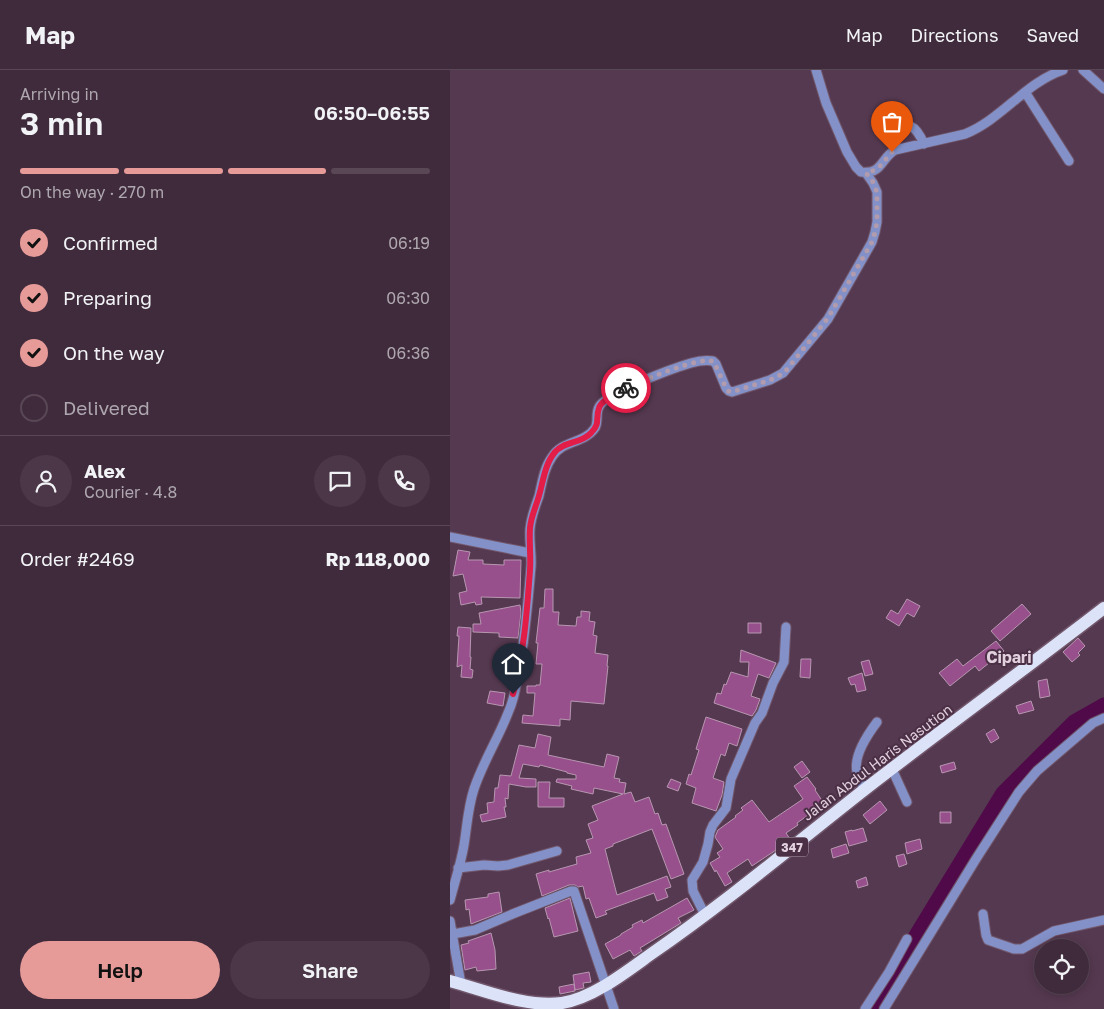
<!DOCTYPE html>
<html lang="en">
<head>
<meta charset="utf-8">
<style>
	:root { --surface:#402b3c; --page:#4b3747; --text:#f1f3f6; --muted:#aea7af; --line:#594756; --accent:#e69b98 }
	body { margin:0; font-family:"Golos Text",sans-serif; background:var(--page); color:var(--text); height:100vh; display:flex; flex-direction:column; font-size:19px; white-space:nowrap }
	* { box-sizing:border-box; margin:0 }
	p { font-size:16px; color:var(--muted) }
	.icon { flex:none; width:28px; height:28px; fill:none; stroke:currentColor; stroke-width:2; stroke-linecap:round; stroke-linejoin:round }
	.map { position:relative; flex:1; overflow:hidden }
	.panel { display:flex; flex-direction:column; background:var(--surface); width:450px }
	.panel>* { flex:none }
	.tools { position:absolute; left:584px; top:869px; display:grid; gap:10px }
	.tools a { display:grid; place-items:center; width:55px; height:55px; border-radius:50%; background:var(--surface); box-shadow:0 2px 12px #0003,0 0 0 1px var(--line); font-size:25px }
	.pin { position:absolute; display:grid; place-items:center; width:42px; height:42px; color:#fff; margin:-51px -21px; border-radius:50% 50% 50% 0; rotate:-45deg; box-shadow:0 0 5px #0007 }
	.pin .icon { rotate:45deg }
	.courier { position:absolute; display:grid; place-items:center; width:50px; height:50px; margin:-25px; border:4px solid #e11d48; border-radius:50%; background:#fff; color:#222; box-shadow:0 1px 6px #0007 }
	.overview em { font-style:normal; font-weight:600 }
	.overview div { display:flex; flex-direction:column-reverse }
	.overview { display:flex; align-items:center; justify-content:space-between; height:85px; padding:0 20px }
	h1 { font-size:32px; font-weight:600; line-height:38px }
	.bar { display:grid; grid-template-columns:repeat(4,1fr); gap:8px 5px; align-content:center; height:60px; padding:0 20px }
	.bar i { height:6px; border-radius:4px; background:var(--line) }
	.bar .current { background:var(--accent) }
	.bar p { grid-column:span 4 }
	.line { display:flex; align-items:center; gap:12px; padding:0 20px; border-top:1px solid var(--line) }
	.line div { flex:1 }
	.round { display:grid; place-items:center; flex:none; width:52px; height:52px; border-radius:26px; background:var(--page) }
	ol { padding:0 20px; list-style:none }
	li { display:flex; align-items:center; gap:15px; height:55px }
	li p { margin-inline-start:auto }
	li .icon { padding:5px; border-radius:50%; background:var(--accent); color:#111; stroke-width:4 }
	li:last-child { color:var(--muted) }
	li i { width:28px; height:28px; border:2px solid var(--line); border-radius:50% }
	.primary-button { display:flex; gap:10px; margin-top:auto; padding:10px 20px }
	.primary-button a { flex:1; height:58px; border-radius:30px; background:var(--accent); color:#111; font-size:20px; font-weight:600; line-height:58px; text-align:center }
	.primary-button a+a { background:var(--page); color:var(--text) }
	header { display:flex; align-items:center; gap:30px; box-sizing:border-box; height:70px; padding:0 25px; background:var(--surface); border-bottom:1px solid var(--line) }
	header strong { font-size:24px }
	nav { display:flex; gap:28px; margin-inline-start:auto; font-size:18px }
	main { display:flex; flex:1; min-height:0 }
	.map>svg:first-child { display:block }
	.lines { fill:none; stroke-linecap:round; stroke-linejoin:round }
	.river { stroke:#500a49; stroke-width:15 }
	.building { fill:#98508d; stroke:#b796b0 }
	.minor-casing { stroke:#71576c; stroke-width:11 }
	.major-casing { stroke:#71576c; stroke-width:15 }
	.minor { stroke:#8391c8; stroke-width:9 }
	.major { stroke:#dce3f9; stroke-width:12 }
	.done { stroke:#b19bac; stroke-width:5; stroke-dasharray:0 9 }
	.route { stroke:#e11d48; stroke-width:6 }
	.labels { text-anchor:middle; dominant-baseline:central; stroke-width:4; stroke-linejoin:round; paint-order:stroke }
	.shield { fill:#4a2f45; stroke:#b4a0b0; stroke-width:1 }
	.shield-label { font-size:12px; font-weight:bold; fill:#e2d0de }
	.street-label { font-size:14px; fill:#e2d0de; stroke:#4a2f45 }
	.quarter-label { font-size:16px; font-weight:bold; fill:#e2d0de; stroke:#4a2f45 }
</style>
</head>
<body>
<header>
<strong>Map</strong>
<nav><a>Map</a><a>Directions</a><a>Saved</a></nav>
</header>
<main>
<section class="panel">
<div class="overview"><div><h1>3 min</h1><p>Arriving in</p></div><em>06:50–06:55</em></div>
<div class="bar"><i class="current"></i><i class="current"></i><i class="current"></i><i></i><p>On the way · 270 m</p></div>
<ol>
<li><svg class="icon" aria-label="check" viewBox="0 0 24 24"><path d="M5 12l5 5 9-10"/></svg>Confirmed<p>06:19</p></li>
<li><svg class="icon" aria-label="check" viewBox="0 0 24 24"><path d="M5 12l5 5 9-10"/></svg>Preparing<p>06:30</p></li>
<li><svg class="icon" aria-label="check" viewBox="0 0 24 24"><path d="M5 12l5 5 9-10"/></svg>On the way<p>06:36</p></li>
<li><i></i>Delivered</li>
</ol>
<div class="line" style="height:90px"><a class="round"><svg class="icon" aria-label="person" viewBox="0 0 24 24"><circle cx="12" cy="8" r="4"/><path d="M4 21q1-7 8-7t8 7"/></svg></a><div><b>Alex</b><p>Courier · 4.8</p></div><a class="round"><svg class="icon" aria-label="chat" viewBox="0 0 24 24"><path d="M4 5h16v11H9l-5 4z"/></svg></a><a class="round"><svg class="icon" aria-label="phone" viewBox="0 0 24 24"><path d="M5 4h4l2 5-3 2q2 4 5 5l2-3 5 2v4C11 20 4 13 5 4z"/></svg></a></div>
<div class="line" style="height:65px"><div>Order #2469</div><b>Rp 118,000</b></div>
<div class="primary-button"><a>Help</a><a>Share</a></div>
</section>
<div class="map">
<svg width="654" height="939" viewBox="0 0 654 939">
	<rect width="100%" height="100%" fill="#553950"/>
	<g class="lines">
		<path class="river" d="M424,939L467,864L553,723L624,652L654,635"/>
	</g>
	<path class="building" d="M8,480L20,482L18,490H33V494L54,495V490H71L70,528L31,527L32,534L26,535L25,532L11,535L9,523L17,521L13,504L3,506Z
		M95,519H103V542H109L108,555L126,556L127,547H131V541L140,542L139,551L145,552L143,565L147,566L145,583L158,585L157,596H158L154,634L121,631L120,650L110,649V656L72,653L73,645L83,646L85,623H77V616H86V615H90L92,594H86L88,573H86L90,538H94Z
		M457,529L470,536L464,547L457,543L449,556L436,548L441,540L448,544Z
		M572,534L581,544L550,571L541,561Z
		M70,535L71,543L68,568L49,567V563L23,562V554H31L29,543Z
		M298,553H311V563H298Z
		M8,557L21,558L20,587H21L20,599L23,600L22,608L11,607L12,595L7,597L9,566H7Z
		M628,568L635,576L628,583L630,585L622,592L613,582Z
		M546,571L554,581L529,601L525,596L500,616L489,603L507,589L513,596Z
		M291,580L326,593L319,608L308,604L301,626L310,629L306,640L302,646L264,633L267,623L271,624L274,614L276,615L281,602L298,607L299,592H290Z
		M351,589H361L360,608L350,607Z
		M419,590L423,604L415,606L411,592Z
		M412,603L416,620L407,622L405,614L401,615L398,608Z
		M597,609L600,626L590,628L588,611Z
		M40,621L55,623L53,636L37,633Z
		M581,631L584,640L569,644L566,636Z
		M256,647L292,659L287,676L279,673L275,686L271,684L263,708L274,712L272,725L266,741L242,733L246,718L236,714L239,704L241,705L249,680L246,679Z
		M544,659L549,668L541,673L536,664Z
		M88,664L101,667L98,685L154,697L157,684L169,687L164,708L170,709L169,712L176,713L174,724L181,722L185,732L199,727L205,744L208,743L212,755L216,754L234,804L221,809L202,759L163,774V776L155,779L167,825L217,806L221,817L215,819L218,827L207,831L204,823L155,841L157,844L146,848L139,828L136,829L133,816L128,817L125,815H119L92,826L86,804L99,800V802L127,794L126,787L141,783L136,770L143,768L138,754L148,750L142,736L173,724L144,718L143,724L121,719L122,716L106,712L107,709H126V705L117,703V702L90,695L89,697L73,694L69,708L86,709V717H76L59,714L58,729L55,728L56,737H54L56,747L32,752L30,745L38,743L37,733L44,732L45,718H48L50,705L61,706L69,675L85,678Z
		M352,691L360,702L352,708L344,697Z
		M504,692L506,699L492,703L490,696Z
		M357,707L366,719L365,720L377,738L363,747L361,743L347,753L348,755L336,763L340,769L326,780L302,796L298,789L277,803L282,812L275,816L266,800L265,802L260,793L270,787L267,783L273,779L265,767L268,760L286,747L285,746L293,740L291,738L302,730L319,752L353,729L344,716Z
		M221,709L231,713L228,721L217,717Z
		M88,712H100L99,728H114V737H88Z
		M430,731L437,740L420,754L413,745Z
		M490,742H501V753H490Z
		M413,758L417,771L399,776L395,762L402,760V761Z
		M470,769L472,779L457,784L455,773Z
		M396,774L399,783L383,788L381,779Z
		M454,784L457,794L449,797L446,786Z
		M416,807L418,815L408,818L406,811Z
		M49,822L52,842L21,854L19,839L16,840L15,830L38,827V824Z
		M120,828L128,861L104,867L99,848L98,849L95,838Z
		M237,828L244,840L228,848L231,853L190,878L192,881L184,886L180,880L163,889L155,874L171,865V864L183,857L182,855L192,850L193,853Z
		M41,863L45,880L46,899L27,901L26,897L15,900L11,875L19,873L18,871Z
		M139,902L141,912L133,913L134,918L125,920L123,905Z
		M124,914L125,921L110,924L109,917Z"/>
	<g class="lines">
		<defs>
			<path id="minor" d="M366,0L376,33L397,82L406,97L411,102C432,105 431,88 445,80L515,64C552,49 575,13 613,0
				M633,0L654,19
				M575,22L619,91
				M435,58C458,54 464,51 474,74
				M0,467L80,483
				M442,699L457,732
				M414,720C412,714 408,708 407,702C403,686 418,664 427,652
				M8,798L34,795L48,796L58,795L107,781
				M0,830C5,811 11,793 14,775C17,756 18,737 24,719C33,692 48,669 58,643C63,632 66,618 68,606C75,570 78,533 81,497C82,484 79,472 80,459C81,447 85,437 89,426C92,413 94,398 102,387C112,370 134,374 145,358C149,351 145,344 149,337C155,323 224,298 241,293C248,291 256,290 263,291L266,294L276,318L279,321L282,322L320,310L333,303L378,249L422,172L425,162L427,152V122L423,113L416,103
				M533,844L536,865L538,870L564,879H572L604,861L654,850
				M255,845L243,821L242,810L253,792L258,774L260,762L263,755L276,738L281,709L305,653L312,643L323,613L334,592L336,557
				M0,851L11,914
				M3,864L25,860L65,843L121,821H124L164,939
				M415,939L439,902L457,869
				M434,939L526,789L569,722L587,701L643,653L654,648"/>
			<path id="major" d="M0,911C34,920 76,938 112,933C143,928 176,902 201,884C275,833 344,775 414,720C494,658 575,599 654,538"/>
		</defs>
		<use href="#minor" class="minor-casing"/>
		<use href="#major" class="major-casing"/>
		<use href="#minor" class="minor"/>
		<use href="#major" class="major"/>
	</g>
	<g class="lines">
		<path class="done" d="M176,318L182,315C198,309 252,285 264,292L276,318L278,321L282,322L320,310L334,303L378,248L422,172L425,162L427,152V122L423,112L416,103C432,99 432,92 442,82"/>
		<path class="route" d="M63,624C74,584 77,541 80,500C81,486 79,472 80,458C81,447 85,439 88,429C93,414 94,395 105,382C114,371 131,374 141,363C151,353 145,349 149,338C151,330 168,323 176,318"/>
	</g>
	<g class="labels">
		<rect class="shield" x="326" y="767.5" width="32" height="19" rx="4"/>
		<g class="shield-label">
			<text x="342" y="777">347</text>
		</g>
		<g class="street-label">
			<text transform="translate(427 692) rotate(-37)">Jalan Abdul Haris Nasution</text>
		</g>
		<g class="quarter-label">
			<text x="559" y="587">Cipari</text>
		</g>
	</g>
</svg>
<div class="tools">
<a><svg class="icon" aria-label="locate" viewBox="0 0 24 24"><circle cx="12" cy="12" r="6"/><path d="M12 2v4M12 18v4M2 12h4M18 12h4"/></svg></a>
</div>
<div class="pin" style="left:442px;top:82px;background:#ea580c"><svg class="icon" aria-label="bag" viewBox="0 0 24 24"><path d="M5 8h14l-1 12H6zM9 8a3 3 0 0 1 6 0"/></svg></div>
<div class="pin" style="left:63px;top:624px;background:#1f2937"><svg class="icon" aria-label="home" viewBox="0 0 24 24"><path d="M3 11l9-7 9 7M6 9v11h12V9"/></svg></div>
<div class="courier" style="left:176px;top:318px"><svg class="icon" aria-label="bike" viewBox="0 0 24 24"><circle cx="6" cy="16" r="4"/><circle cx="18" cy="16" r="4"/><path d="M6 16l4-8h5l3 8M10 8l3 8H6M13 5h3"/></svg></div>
</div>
</main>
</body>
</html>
